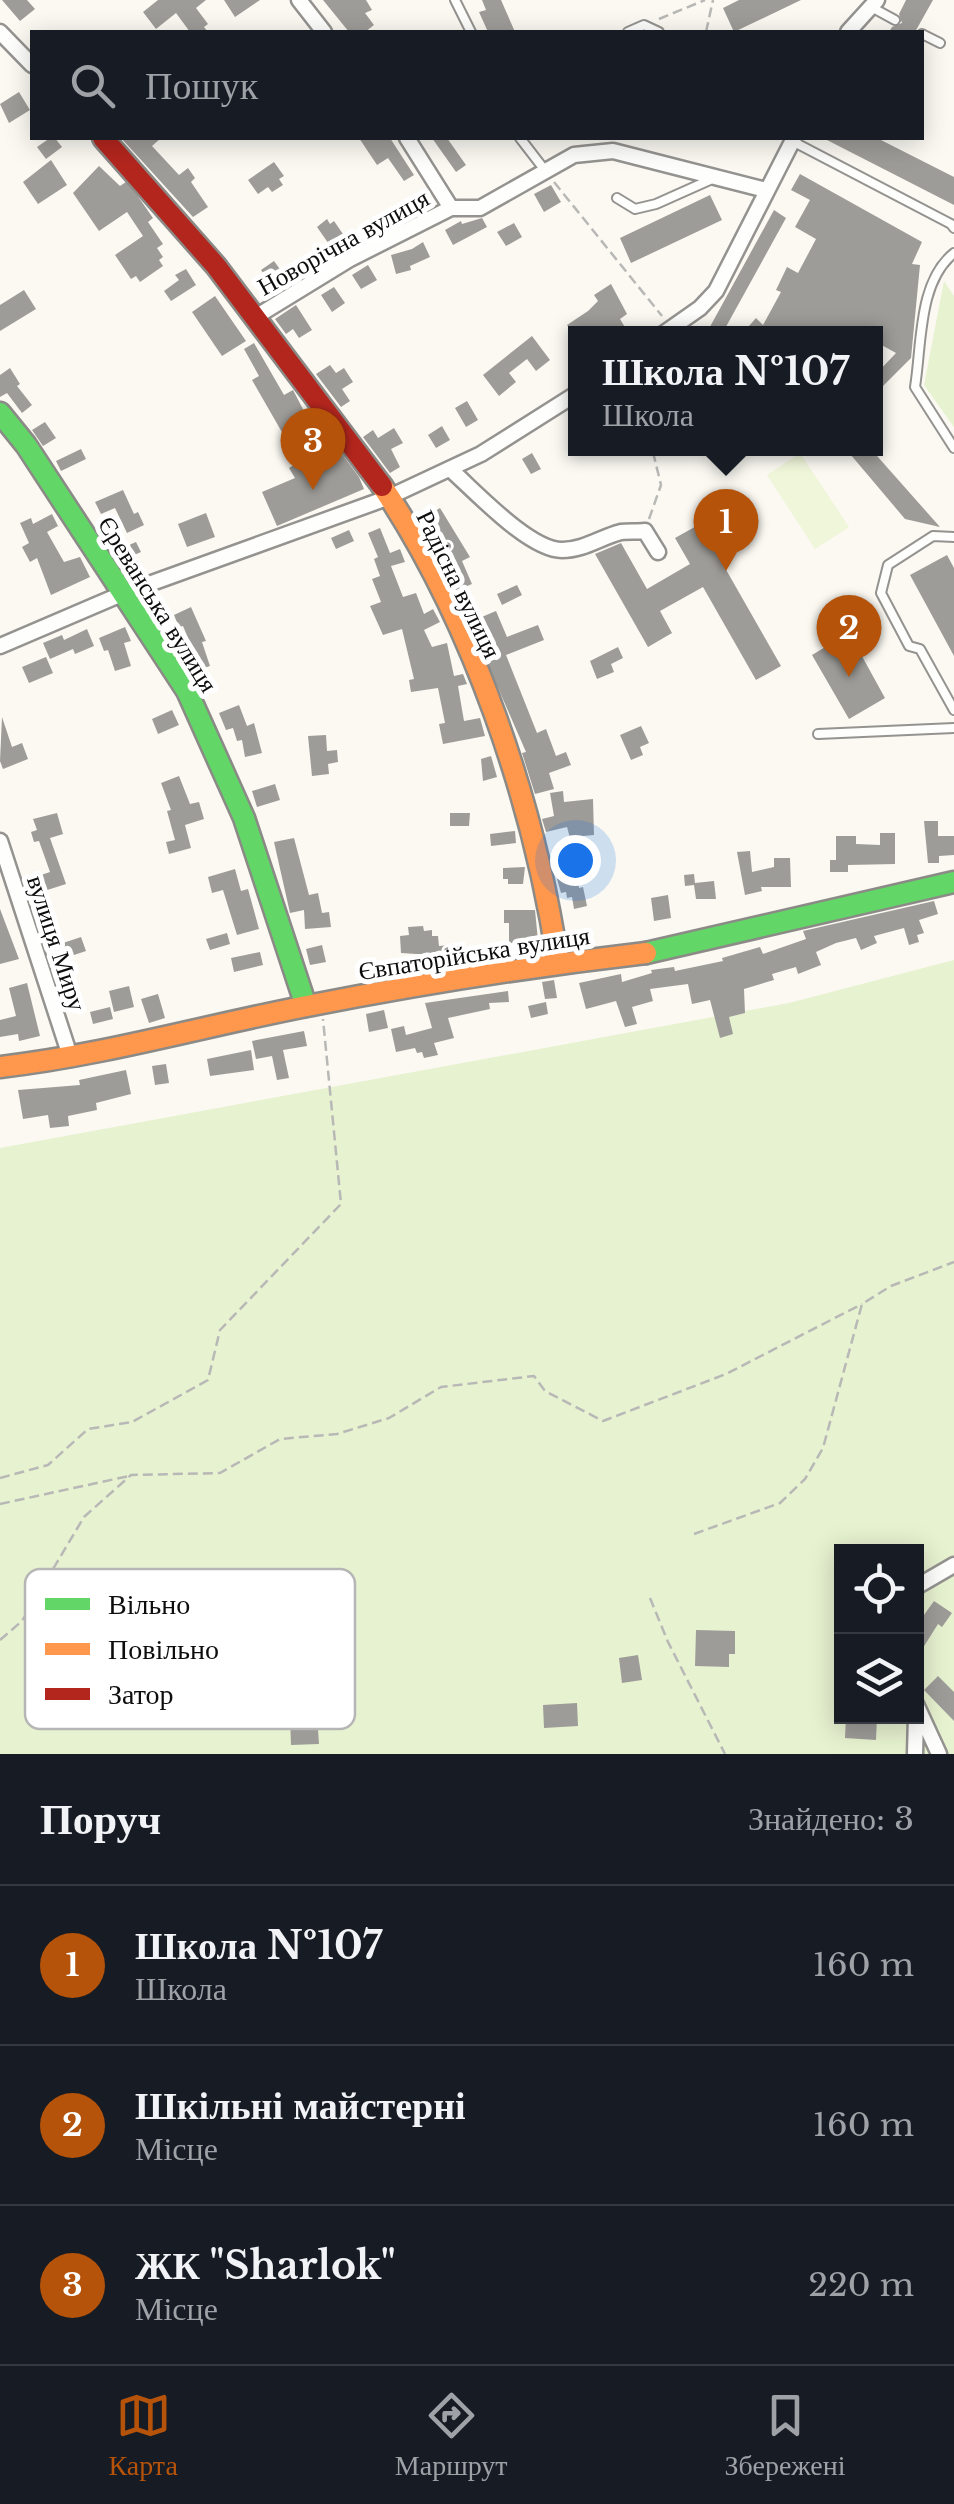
<!DOCTYPE html>
<html lang="uk">
<head>
<meta charset="utf-8">
<style>
  :root { --surface:#171b24; --page:#20242c; --text:#f1f3f6; --muted:#9ea1a6; --line:#363941; --accent:#b45309 }
  body { margin:0; font-family:"Libre Baskerville",serif; background:var(--page); color:var(--text) }
  .controls { position:absolute; right:30px; bottom:30px; display:grid; overflow:hidden; border-radius:0px; box-shadow:0 5px 25px #0003 }
  .controls button { width:90px; height:90px; display:grid; place-items:center; padding:0; border:0; border-bottom:2px solid var(--line); background:var(--surface); color:var(--text); font:50px sans-serif }
  .you { position:absolute; left:575px; top:860px; width:35px; height:35px; margin:-25px; border:8px solid #fff; border-radius:50%; background:#1a73e8; box-shadow:0 0 0 15px #1a73e833 }
  .badge { display:grid; place-items:center; width:65px; height:65px; border-radius:50%; background:var(--accent); color:#fff; font-size:32px; font-weight:700 }
  .pin { position:absolute; translate:-50% -82px; filter:drop-shadow(0 2px 5px #0008) }
  .pin::after { content:''; position:absolute; top:52px; width:35px; height:30px; background:inherit; clip-path:polygon(0 0,100% 0,50% 100%) }
  .popup { position:absolute; left:568px; top:326px; width:315px; height:130px; box-sizing:border-box; display:grid; place-content:center; border-radius:0px; background:var(--surface); filter:drop-shadow(0 2px 8px #0005); font-size:32px; white-space:nowrap; color:var(--muted) }
  .popup b { font-size:38px; color:var(--text) }
  .popup::after { content:''; position:absolute; left:50%; top:100%; margin-left:-20px; border:20px solid transparent; border-top-color:var(--surface) }
  .list { margin:0; padding:0; list-style:none }
  h2 { display:flex; justify-content:space-between; align-items:center; height:130px; margin:0; padding:0 40px; font-size:42px }
  h2 small { font-size:32px; font-weight:400; color:var(--muted) }
  .list li { display:grid; grid-template-columns:65px 1fr auto; gap:30px; align-items:center; box-sizing:border-box; height:160px; padding:0 40px; border-top:2px solid var(--line) }
  .list b { display:block; font-size:38px; white-space:nowrap }
  .list p { margin:0; font-size:32px; white-space:nowrap; color:var(--muted) }
  .list em { font-size:32px; font-style:normal; color:var(--muted) }
  .icon { flex:none; width:55px; height:55px; fill:none; stroke:currentColor; stroke-width:2; stroke-linecap:round; stroke-linejoin:round }
  .map { position:relative; flex:none; width:954px; height:1754px; overflow:hidden }
  .search { position:absolute; background:var(--surface); box-shadow:0 5px 25px #0003; left:30px; right:30px; top:30px; height:110px; display:flex; align-items:center; gap:25px; box-sizing:border-box; padding:0 35px; border-radius:0px; color:var(--muted); font-size:38px }
  .sheet { height:610px; background:var(--surface) }
  nav { display:flex; justify-content:space-around; align-items:center; box-sizing:border-box; height:140px; border-top:2px solid var(--line); background:var(--surface); font-size:28px; color:var(--muted) }
  nav a { display:grid; justify-items:center; gap:5px }
  nav .on { color:var(--accent) }
  .map>svg:first-child { display:block }
  .green { fill:#e7f2d0; fill-rule:evenodd }
  .pitch { fill:#f0f6da }
  .building { fill:#9e9c98 }
  .lines { fill:none; stroke-linecap:round; stroke-linejoin:round }
  .lane-casing { stroke:#949390; stroke-width:12 }
  .street-casing { stroke:#949390; stroke-width:19 }
  .fast-casing { stroke:#8b8a87; stroke-width:25 }
  .slow-casing { stroke:#8b8a87; stroke-width:25 }
  .jam-casing { stroke:#8b8a87; stroke-width:25 }
  .path { stroke:#b8b8b6; stroke-width:2.5; stroke-dasharray:10 5; stroke-linecap:butt }
  .lane { stroke:#fefefd; stroke-width:8 }
  .street { stroke:#fefefd; stroke-width:14 }
  .fast { stroke:#63d668; stroke-width:20 }
  .slow { stroke:#ff974d; stroke-width:20 }
  .jam { stroke:#b3261e; stroke-width:20 }
  .labels { text-anchor:middle; stroke-width:10; stroke-linejoin:round; paint-order:stroke }
  .street-label { font-size:25px; fill:#0d0d0d; stroke:#fff }
  .key { fill:#fff; stroke:#b6b6b6; stroke-width:2.5 }
  .key-label { font-size:28px; fill:#0d0d0d }
</style>
</head>
<body>
<div class="map">
<svg width="954" height="1754" viewBox="0 0 954 1754">
  <rect width="100%" height="100%" fill="#fbf9f2"/>
  <path class="green" d="M944,281L954,296V427L924,385Z
    M954,960V1754H0V1148L789,1003ZM842,1552H916V1716H842Z"/>
  <path class="pitch" d="M800,453L849,527L815,549L767,475Z"/>
  <path class="building" d="M2,0H27L35,9L20,21Z
    M158,0H206L196,8L208,24L204,27L208,32H190L176,13L156,29L143,12Z
    M224,0H260L235,17Z
    M323,0H366L372,10L365,13L374,25L365,32H349Z
    M482,0H501L515,32H488L479,12L486,10Z
    M739,0H801L734,32L723,8Z
    M906,0H933L915,32H889L892,27L902,23L899,14Z
    M19,92L30,110L9,123L0,104Z
    M50,138H55L62,147L46,159L37,147Z
    M121,138H161L152,146L179,175L188,168L195,178L191,182L208,207L193,217Z
    M359,138H390L414,175L404,181L388,158L377,165Z
    M432,138H447L466,165L456,172Z
    M823,138H877L954,177V205Z
    M51,160L67,185L38,204L23,182Z
    M274,162L284,176L279,179L283,185L272,192L268,187L258,194L248,180Z
    M99,166L120,186L126,182L137,195L153,218L148,222L163,244L157,248L163,257L159,260L163,266L140,282L136,276L131,279L115,255L143,236L127,212L99,231L73,193Z
    M800,174L922,242L912,264L920,265L911,358L876,393V374L896,353L876,342V334H742L756,318L763,325L781,292L776,290L787,267L798,273L816,239L795,227L810,200L791,190Z
    M551,185L561,202L544,212L534,194Z
    M710,195L722,220L631,263L620,238Z
    M774,210L786,218L722,334H706Z
    M482,218L487,227L453,245L445,230L461,221L462,224Z
    M327,219L330,224L334,221L345,237L331,247L317,227Z
    M514,223L522,237L506,246L497,232Z
    M423,242L430,257L410,266L411,270L396,274L391,255L412,249Z
    M274,261L284,275L271,284L261,270Z
    M368,265L377,280L361,289L352,275Z
    M186,269L196,285L171,301L164,291L179,280L175,275Z
    M611,284L627,314L620,319L626,329L619,334H573L567,325L588,311L598,301L594,295Z
    M334,287L345,303L332,312L321,295Z
    M24,290L36,309L0,331V305Z
    M215,296L246,341L222,356L192,312Z
    M296,305L312,330L299,338L293,329L286,334L275,319Z
    M532,336L550,360L536,371L527,359L509,373L516,382L499,396L483,375Z
    M254,343L284,395L293,390L305,413L309,411L316,425L287,441L252,380L259,376L244,349Z
    M330,365L336,373L344,368L353,382L342,389L350,401L341,407L316,374Z
    M10,368L20,384L17,386L32,405L22,413L7,393L0,397V375Z
    M467,401L478,420L466,427L455,408Z
    M45,422L56,438L43,446L32,430Z
    M442,426L450,440L436,448L428,435Z
    M394,428L403,443L391,449L400,467L390,473L363,437L373,430L378,438Z
    M325,431L359,477L364,489L277,526L262,492L295,478L289,468L300,461L307,473L334,462L318,435Z
    M845,448H870L940,527L905,519Z
    M81,449L86,459L61,471L56,461Z
    M532,453L541,469L531,474L522,459Z
    M123,490L134,514L138,512L144,525L127,533L115,508L101,514L95,502Z
    M440,508L470,557L462,561L472,584L455,591L420,520Z
    M206,513L215,537L187,547L178,524Z
    M52,514L58,526L47,532L64,562L80,557L90,577L51,595L37,558L30,562L22,547L29,543L20,523L31,518L33,524Z
    M700,524L781,666L756,680L703,587L660,611L672,633L648,647L595,554L621,543L647,589L690,564L675,538Z
    M380,528L390,553L400,549L405,562L391,566L403,597L416,593L424,614L433,609L440,622L424,630L432,647L447,643L454,676L463,674L467,684L458,686L464,721L480,718L485,736L443,744L439,724L445,723L438,688L411,692L409,680L414,679L402,629L383,635L370,606L381,602L372,579L380,576L374,559L378,557L368,533Z
    M349,530L354,541L336,549L331,538Z
    M136,542L141,552L125,559L120,549Z
    M947,555L954,568V656L910,575Z
    M517,585L522,595L502,605L497,594Z
    M191,607L206,641L202,642L210,666L201,669L183,626L179,627L174,615Z
    M471,607L477,619L496,611L507,637L538,625L544,640L506,655L537,733L546,729L556,756L566,752L571,765L549,773L554,789L535,794L522,753L526,752L464,610Z
    M125,627L131,641L124,643L131,666L115,671L108,650L104,651L99,638Z
    M87,629L94,646L75,654L73,649L50,659L43,643L62,635L64,640Z
    M837,640L846,656L858,649L885,698L849,719L812,655Z
    M618,647L623,658L611,664L614,672L597,679L590,661Z
    M46,657L53,673L29,683L22,667Z
    M239,705L247,726L254,723L262,753L245,757L242,740L237,741L233,728L226,730L219,713Z
    M172,710L179,725L158,734L152,719Z
    M2,717L12,747L22,743L28,759L3,769L0,761Z
    M641,726L649,743L640,747L643,755L631,760L620,735Z
    M326,735L327,751L337,750L338,762L328,764L329,774L312,776L308,736Z
    M491,756L497,777L483,781L481,759Z
    M179,776L190,804L199,802L204,819L185,825L191,848L169,854L166,842L175,840L167,811L171,810L161,783Z
    M275,784L280,800L257,807L252,791Z
    M563,791L564,802L593,799L594,835L583,836L586,851L574,853L567,827L546,832L542,819L554,816L550,793Z
    M57,813L63,834L50,838L66,884L41,892L35,877L50,872L39,841L34,842L31,832L37,830L33,819Z
    M450,813H470L469,826H450Z
    M924,821H938V836H954V855L939,856V863H928Z
    M515,831L516,843L491,846L490,834Z
    M880,833H895V864L848,865V872H830V860H836V836H856V844L880,845Z
    M294,838L309,895L318,893L322,913L329,912L331,927L305,929L304,910L290,913L274,842Z
    M750,851L752,872L774,867V858H790L791,887H761L762,891L745,895L737,852Z
    M525,867L523,884H508V879H503V868Z
    M235,869L241,891L248,889L259,929L237,935L223,890L212,893L208,877Z
    M694,874L695,883L714,881L716,899H696L694,885L685,886L684,875Z
    M577,875L579,888L583,887L587,906L574,909L572,897L567,898L566,892L561,893L557,879Z
    M668,895L671,918L654,921L651,898Z
    M934,901L938,914L919,920L924,933L917,935L919,942L909,945L904,928L874,936L877,943L861,950L856,938L836,943L816,952L821,965L798,974L796,967L772,974L774,980L744,989L745,1013L729,1017L733,1034L720,1038L710,1000L692,1004L688,984L650,989L653,1001L632,1007L637,1024L625,1027L616,1001L586,1009L579,983L621,974L622,982L652,973L651,970L674,967L675,971L723,961L722,958L760,947L763,954L806,939L803,931Z
    M0,909L19,959L0,964Z
    M504,910H535L539,951H516L515,943H509V923H504Z
    M423,926L424,931L432,930V936H438L439,946L463,944L464,959L433,962L432,955L401,953L400,936L409,935L408,927Z
    M227,933L230,944L210,950L206,939Z
    M81,937L86,951L68,957L63,943Z
    M322,945L326,962L310,965L306,949Z
    M260,952L263,965L234,972L231,958Z
    M554,980L557,998L545,999L542,982Z
    M27,983L40,1036L19,1041L18,1034L0,1037V1020L16,1016L9,988Z
    M129,986L134,1007L114,1012L109,991Z
    M508,991L509,1002L489,1003L490,1009L448,1018L454,1038L434,1043L438,1055L424,1058L422,1052L417,1053L415,1048L396,1052L391,1029L404,1026L406,1035L432,1028L425,1003Z
    M158,994L165,1018L149,1023L141,999Z
    M546,1002L548,1014L531,1018L528,1006Z
    M110,1007L113,1019L93,1024L90,1012Z
    M384,1010L388,1028L369,1032L366,1014Z
    M304,1031L307,1046L283,1050L289,1078L277,1080L272,1056L256,1059L252,1041Z
    M251,1050L254,1070L210,1076L207,1059Z
    M166,1064L169,1083L155,1085L152,1066Z
    M126,1070L131,1094L96,1103L97,1110L68,1116L69,1126L50,1128L48,1115L23,1119L18,1090L80,1085L79,1080Z
    M934,1601L952,1613L942,1627L938,1624L916,1659V1626Z
    M696,1630L735,1631V1654H729V1667L695,1666Z
    M638,1655L642,1680L622,1683L619,1658Z
    M938,1676L954,1692V1721L924,1690Z
    M577,1703L578,1726L544,1728L543,1705Z
    M317,1714L319,1744L291,1745L290,1716Z
    M846,1716H877L876,1740L845,1738Z"/>
  <g class="lines">
    <g class="lane-casing">
      <path id="lane" d="M455,0L471,32
        M873,8L895,20
        M628,32L644,25L659,32
        M922,34L940,43
        M520,138L547,173
        M792,141L951,224L954,228
        M617,198L635,209L656,204L712,179
        M954,253C918,282 922,343 915,387L954,448
        M954,537L933,536L888,565L881,593L909,646L920,649L954,710
        M818,734L954,728"/>
    </g>
    <g class="street-casing">
      <path id="street" d="M299,0L324,32
        M0,32L32,65
        M848,32L877,0
        M407,138L451,208
        M257,316L350,259L451,208H480L574,155L613,151L766,190
        M663,334L700,308L716,291L794,138
        M450,469C475,491 529,550 562,550C584,550 601,537 621,532C628,531 637,532 645,531L658,552
        M0,646L124,593L387,498L481,454L576,394
        M0,841L71,1059
        M916,1587L954,1565
        M916,1704L939,1754
        M915,1754L916,1716"/>
    </g>
    <g class="fast-casing">
      <path id="fast" d="M0,413L26,445L187,691L244,818L306,1006
        M646,953L954,882"/>
    </g>
    <g class="slow-casing">
      <path id="slow" d="M382,486C473,622 534,802 558,963
        M0,1067C104,1055 204,1026 307,1006C419,984 533,966 646,953"/>
    </g>
    <g class="jam-casing">
      <path id="jam" d="M103,138L216,266L382,486"/>
    </g>
    <path class="path" d="M659,19L705,0
      M706,32L713,0
      M554,182L662,316
      M649,519L661,485L652,448
      M0,1478L48,1465L88,1429L132,1422L208,1380L220,1330L341,1204L323,1019
      M0,1504L129,1476
      M694,1534L780,1503L805,1479L823,1448L862,1304L891,1286L954,1262
      M650,1598L668,1642L725,1754
      M0,1640L22,1621L84,1517L131,1475L220,1473L280,1439L337,1434L389,1418L441,1387L534,1376L545,1391L603,1421L726,1374L862,1304"/>
    <use href="#lane" class="lane"/>
    <use href="#street" class="street"/>
    <use href="#fast" class="fast"/>
    <use href="#slow" class="slow"/>
    <use href="#jam" class="jam"/>
  </g>
  <g class="labels">
    <g class="street-label">
      <text transform="translate(343 242) rotate(-29)" y="9">Новорічна вулиця</text>
      <text transform="translate(459 584) rotate(64)" y="9">Радісна вулиця</text>
      <text transform="translate(158 604) rotate(58)" y="9">Єреванська вулиця</text>
      <text transform="translate(57 943) rotate(72)" y="9">вулиця Миру</text>
      <text transform="translate(474 953) rotate(-9)" y="9">Євпаторійська вулиця</text>
    </g>
  </g>
  <rect x="25" y="1569" width="330" height="160" rx="15" class="key"/>
  <rect x="45" y="1598" width="45" height="12" fill="#63d668"/>
  <rect x="45" y="1643" width="45" height="12" fill="#ff974d"/>
  <rect x="45" y="1688" width="45" height="12" fill="#b3261e"/>
  <g class="key-label">
    <text x="108" y="1614">Вільно</text>
    <text x="108" y="1659">Повільно</text>
    <text x="108" y="1704">Затор</text>
  </g>
</svg>
<div class="controls">
<button><svg class="icon" aria-label="locate" viewBox="0 0 24 24"><circle cx="12" cy="12" r="6"/><path d="M12 2v4M12 18v4M2 12h4M18 12h4"/></svg></button>
<button><svg class="icon" aria-label="layers" viewBox="0 0 24 24"><path d="M12 4l9 5-9 5-9-5zM3 14l9 5 9-5"/></svg></button>
</div>
<div class="you"></div>
<div class="pin badge" style="left:726px;top:571px">1</div>
<div class="popup"><b>Школа №107</b>Школа</div>
<div class="pin badge" style="left:849px;top:677px">2</div>
<div class="pin badge" style="left:313px;top:490px">3</div>
<div class="search"><svg class="icon" aria-label="search" viewBox="0 0 24 24"><circle cx="10" cy="10" r="6"/><path d="M15 15l6 6"/></svg>Пошук</div>
</div>
<section class="sheet">
<h2>Поруч<small>Знайдено: 3</small></h2>
<ul class="list">
<li><span class="badge">1</span><div><b>Школа №107</b><p>Школа</p></div><em>160 m</em></li>
<li><span class="badge">2</span><div><b>Шкільні майстерні</b><p>Місце</p></div><em>160 m</em></li>
<li><span class="badge">3</span><div><b>ЖК &quot;Sharlok&quot;</b><p>Місце</p></div><em>220 m</em></li>
</ul>
</section>
<nav>
<a class="on"><svg class="icon" aria-label="map" viewBox="0 0 24 24"><path d="M3 6l6-2 6 2 6-2v14l-6 2-6-2-6 2zM9 4v14M15 6v14"/></svg>Карта</a>
<a><svg class="icon" aria-label="directions" viewBox="0 0 24 24"><path d="M12 3l9 9-9 9-9-9zM9 14v-3h6M13 9l2 2-2 2"/></svg>Маршрут</a>
<a><svg class="icon" aria-label="saved" viewBox="0 0 24 24"><path d="M7 4h10v16l-5-4-5 4z"/></svg>Збережені</a>
</nav>
</body>
</html>
